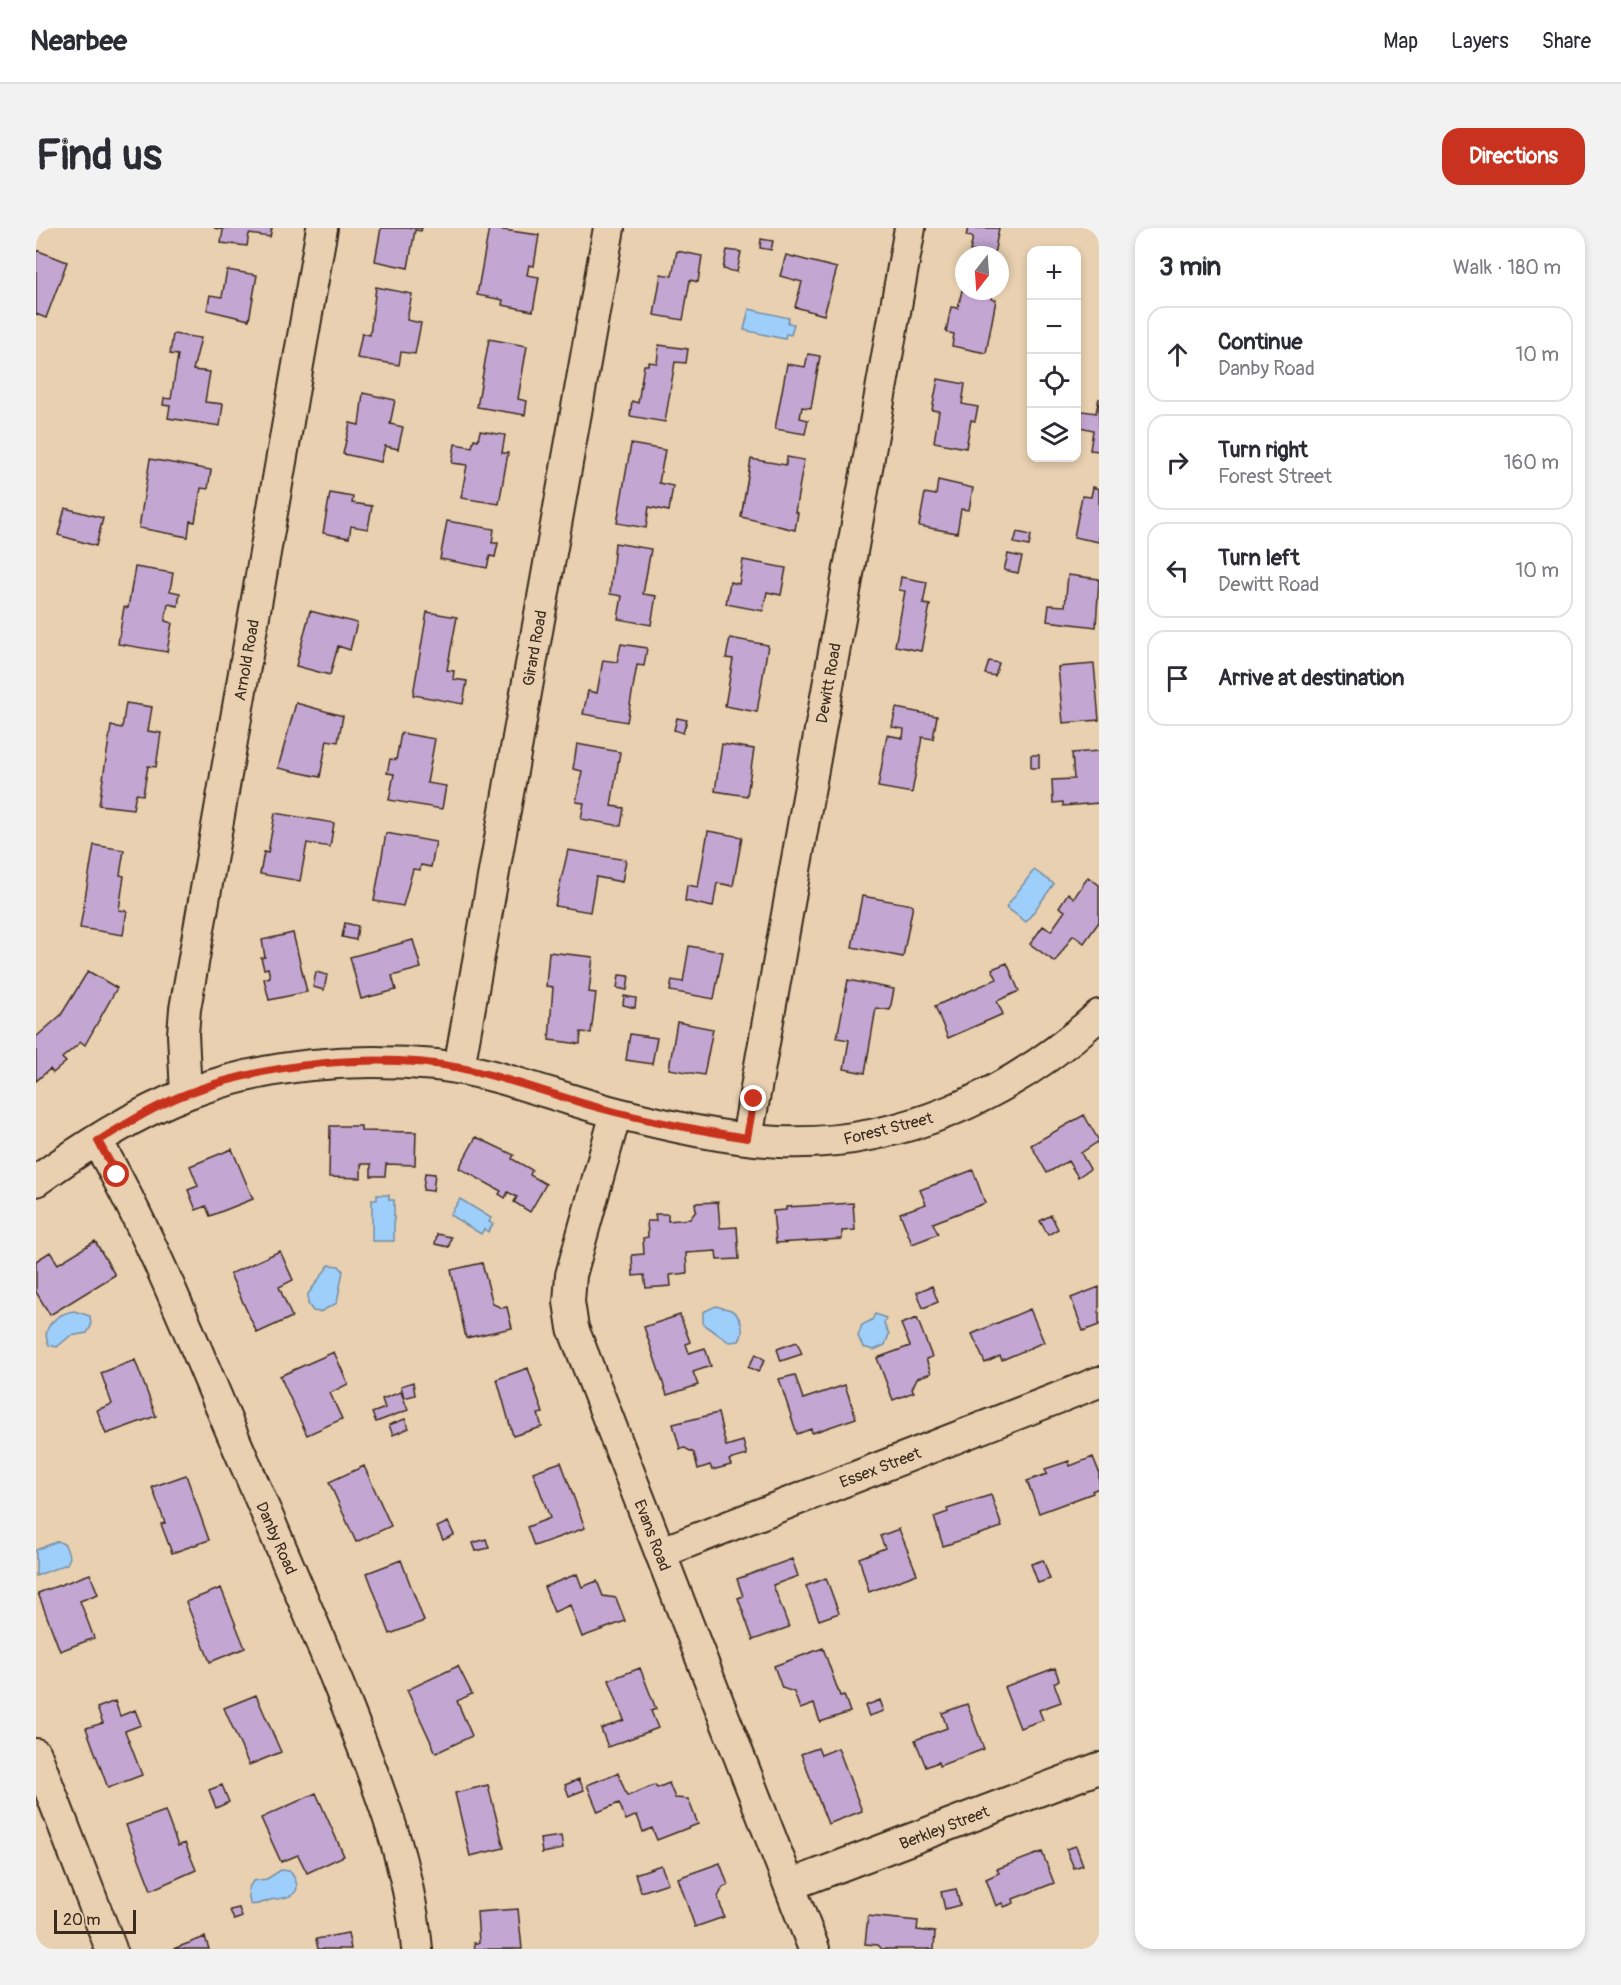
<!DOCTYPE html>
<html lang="en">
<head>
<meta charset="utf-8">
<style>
  :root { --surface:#fff; --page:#f2f2f3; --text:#2b2b33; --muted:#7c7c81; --line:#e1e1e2; --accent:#c8321e }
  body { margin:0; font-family:Pangolin,sans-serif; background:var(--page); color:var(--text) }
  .controls { position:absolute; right:18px; top:18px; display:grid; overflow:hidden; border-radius:12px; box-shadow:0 3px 9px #0003 }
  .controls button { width:54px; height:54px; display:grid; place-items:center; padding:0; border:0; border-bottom:2px solid var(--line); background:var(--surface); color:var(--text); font:30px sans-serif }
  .compass { position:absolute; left:919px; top:18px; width:54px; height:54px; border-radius:50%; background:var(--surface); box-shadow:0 3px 9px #0003; rotate:197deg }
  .scale { position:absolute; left:18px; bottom:15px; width:82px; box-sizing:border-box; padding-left:6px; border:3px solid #3b2a1e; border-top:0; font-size:16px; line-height:21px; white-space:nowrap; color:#3b2a1e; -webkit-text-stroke:4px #e8d0b0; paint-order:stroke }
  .stop { position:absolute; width:18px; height:18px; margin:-14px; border:4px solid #c8321e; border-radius:50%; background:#fff }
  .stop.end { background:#c8321e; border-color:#fff; box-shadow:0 2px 6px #0008 }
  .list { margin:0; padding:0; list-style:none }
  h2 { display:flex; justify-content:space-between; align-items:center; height:78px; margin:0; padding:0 24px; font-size:26px }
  h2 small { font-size:20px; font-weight:400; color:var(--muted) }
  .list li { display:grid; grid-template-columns:39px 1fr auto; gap:18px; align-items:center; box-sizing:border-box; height:96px; margin:0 12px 12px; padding:0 12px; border:2px solid var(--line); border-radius:18px }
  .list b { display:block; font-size:22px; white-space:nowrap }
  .list p { margin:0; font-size:20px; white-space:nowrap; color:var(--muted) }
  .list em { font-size:20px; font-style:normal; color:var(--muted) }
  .icon { flex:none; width:33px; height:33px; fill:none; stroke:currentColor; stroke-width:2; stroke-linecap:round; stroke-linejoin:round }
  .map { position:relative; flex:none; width:1063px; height:1721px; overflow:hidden; border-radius:18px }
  header { display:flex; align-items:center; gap:36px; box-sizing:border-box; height:84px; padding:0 30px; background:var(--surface); border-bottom:2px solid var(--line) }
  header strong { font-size:28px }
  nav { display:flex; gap:33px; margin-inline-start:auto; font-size:21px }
  .intro { display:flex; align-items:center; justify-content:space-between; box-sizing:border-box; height:144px; padding:0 36px }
  h1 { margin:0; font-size:42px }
  .button { padding:15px 27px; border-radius:18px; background:var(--accent); color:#fff; font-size:21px; font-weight:700 }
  main { display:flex; gap:36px; padding:0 36px }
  aside { flex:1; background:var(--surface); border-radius:18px; box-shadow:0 3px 9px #0003 }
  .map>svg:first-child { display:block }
  .water { fill:#9ecffb; stroke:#768da3; stroke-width:1.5 }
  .building { fill:#c3a6d2; stroke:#3b2a1e; stroke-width:1.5 }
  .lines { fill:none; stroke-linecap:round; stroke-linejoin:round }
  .street-casing { stroke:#3b2a1e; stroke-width:34 }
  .street { stroke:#e8d0b0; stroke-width:30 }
  .route { stroke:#c8321e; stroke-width:8 }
  .labels { text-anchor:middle; stroke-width:4.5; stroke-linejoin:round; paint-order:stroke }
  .street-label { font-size:16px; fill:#3b2a1e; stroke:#e8d0b0 }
</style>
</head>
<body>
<header>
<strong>Nearbee</strong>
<nav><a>Map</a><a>Layers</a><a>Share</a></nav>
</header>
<div class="intro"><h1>Find us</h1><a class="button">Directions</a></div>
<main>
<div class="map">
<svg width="1063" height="1721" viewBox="0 0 1063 1721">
  <rect width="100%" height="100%" fill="#e8d0b0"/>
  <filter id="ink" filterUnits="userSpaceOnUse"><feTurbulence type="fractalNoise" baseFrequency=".0167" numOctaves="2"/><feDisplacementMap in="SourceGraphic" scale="12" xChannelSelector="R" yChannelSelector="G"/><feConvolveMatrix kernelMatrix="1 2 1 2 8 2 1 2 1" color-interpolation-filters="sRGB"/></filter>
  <g filter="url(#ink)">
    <path class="water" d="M713,81L753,90L752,95L758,96L755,107L750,106L749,111L708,102Z
      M998,642L1018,656L990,694L970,679Z
      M341,967H353V972H358V1013H336V972H341Z
      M424,971L455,990L453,994L457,996L452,1004L448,1001L445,1006L414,987Z
      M293,1037L303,1038L307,1043L301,1075L284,1084L277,1083L272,1076V1066Z
      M680,1078C684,1080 690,1080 695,1082C706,1088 709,1104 703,1113L693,1114L667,1096V1084Z
      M38,1083L54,1088L55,1098L51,1105L34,1108L21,1119L13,1117C3,1099 23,1085 38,1083Z
      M839,1086L850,1090L848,1096L853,1106L849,1117L838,1122L827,1119L822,1108L826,1097L836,1092Z
      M22,1313L29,1317L34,1329L31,1336L0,1348V1322Z
      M245,1642L254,1643C267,1661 261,1669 241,1671C230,1671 224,1679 214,1676L212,1661L217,1653L231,1651Z"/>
    <path class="building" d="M178,0H236L234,9L213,6L211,18L185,15L187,2Z
      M345,0H386L385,3L379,2L372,40L339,33Z
      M453,0L503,7L498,38L493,37L491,47L503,49L497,83L466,77L467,72L441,67Z
      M932,0H963L958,27L934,23L937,9L930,8Z
      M725,11L737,13L735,22L724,20Z
      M0,22L31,34L10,90L0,86Z
      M691,22L705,24L701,44L687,41Z
      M641,23L666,28L662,54L654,52L647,92L618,87L625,46L636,48Z
      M750,27L801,40L788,87L759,79L766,54L744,48Z
      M191,42L221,47L213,92L171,82L174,67L186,69Z
      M340,59L376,66L371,92L385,95L379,126L365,124L363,137L321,130L326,105L334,107Z
      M926,62L955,68V71L960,72L950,125L916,118L918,106L910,104L915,79L922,80Z
      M137,106L165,110L157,142L174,144L169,174L187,176L184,198L132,190L134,178L127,177L128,170L135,171L142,127L134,126Z
      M453,111L491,118L482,171L491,173L489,187L441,179Z
      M623,117L652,121L650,135L639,134L629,194L594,188L596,173L602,175L608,137H612V134L621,135Z
      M772,126L784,128L775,180L766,179L764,190L772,192L769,206L739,201L751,136L769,139Z
      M902,151L929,156L926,176L942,179L939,193L935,192L930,220L898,214L903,183L896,182Z
      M327,165L359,172L354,196L367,199L362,221L349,218L345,234L307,226L314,195L323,197Z
      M1063,170V223L1054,222L1057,202L1040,198V182L1060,185Z
      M444,203L469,207L466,225H472L463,276L425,270L431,237L416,235L419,216L436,219L438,211L442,212Z
      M595,216L629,222L623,255L637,258L633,283L613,279L610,300L581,295Z
      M751,229L768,232L759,284L762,285L759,302L705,289L715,231L750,237Z
      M114,231L175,242L172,261L165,260L159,294L154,293L152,309L103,300Z
      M902,252L937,260L933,282L925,281L921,305L883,298L889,265L900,267Z
      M1057,259L1063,261V314L1038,309L1046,268L1055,269Z
      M294,265L317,269L316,275L336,278L332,301L315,298L313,310L287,305Z
      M29,280L67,290L60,318L22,307Z
      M411,293L458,301L456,315H462L459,329L454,328L451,340L404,331Z
      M981,304L995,307L993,318L978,315Z
      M579,315L615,321L607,366L620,368L615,397L582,391L586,368L574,366Z
      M972,326L986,329L982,345L968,342Z
      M707,332L750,340L745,367L731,364L727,383L690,376L694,354L703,356Z
      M99,339L137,345L134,363L144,365L142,378L132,376L129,393L136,395L131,424L82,416L88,379L92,380Z
      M1032,347L1063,351L1060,399L1011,393L1013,377L1029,378Z
      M865,349L891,354L887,376L894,377L885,423L859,418L869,363L863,362Z
      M274,383L321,395L314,422L302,418L294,447L260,438Z
      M391,384L421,389L411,442L418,443L417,451L431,453L427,476L377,467Z
      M694,410L732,417L721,484L689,478L697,431L690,430Z
      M585,416L611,420L608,438L601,437L591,494L547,486L552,463L561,465L567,432L581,434Z
      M953,433L963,435L959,448L949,446Z
      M1058,436L1063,492L1027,495L1022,439Z
      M90,475L116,479L112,503L125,505L120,539L112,538L107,567L100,566L97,581L63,577L75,498L86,500Z
      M260,475L307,488L302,514L291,512L284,549L242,540Z
      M860,480L901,488L897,511L886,509L876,565L842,559L851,507L867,510L868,501L856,499Z
      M641,490L651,492L647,505L638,502Z
      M365,505L399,511L391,555L410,558L406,581L353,572L358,546L351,545L354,531L360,532Z
      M541,516L584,524L575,578L588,580L585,598L545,591L548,575L540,574L546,543L537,541Z
      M686,516L718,521L711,568L679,563Z
      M1063,523V575L1027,578V574L1017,575L1016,552L1038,551L1036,525Z
      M995,527H1003V540H995Z
      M239,585L298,595L294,619L271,615L264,653L224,646L228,624L232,625Z
      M672,603L706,609L697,658L681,655L677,679L649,673L651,657L662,659Z
      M350,605L400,614L395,639L385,637L384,642L377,641L367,678L338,673Z
      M58,617L88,622L84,647L88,648L83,682L91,683L87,707L44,700Z
      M532,622L590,632L586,654L560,649L554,684L519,678Z
      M1052,649L1063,657V694L1048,715L1037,707L1019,734L994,716L1007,698L1015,703L1029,683L1023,679L1032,665L1038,670Z
      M826,668L877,677L867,729L816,719Z
      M309,695L322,698L320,712L306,709Z
      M257,705L271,764L233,772L228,751L234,749L232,740L228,741L225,730L229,729L226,712Z
      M377,712L385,740L356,748L360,762L325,771L314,729Z
      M653,718L687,724L678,771L634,763L636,752L647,754Z
      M513,724L557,729L553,764L560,765L555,805L545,804L544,816L513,812L517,759L510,758Z
      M971,735L983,763L961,773L967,786L912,810L899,778L961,751L956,741Z
      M52,743L81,760L49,817L45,814L26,830L30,834L17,845L14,841L0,853V809L25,787Z
      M280,744L291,747L288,762L277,759Z
      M583,747L593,748L591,762L581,760Z
      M812,752L858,761L854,782L840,780L829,845L808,841L813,812L801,810Z
      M588,768L600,770L599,780L587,777Z
      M641,794L677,801L668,847L633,841Z
      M594,806L621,810L616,836L590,832Z
      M1048,887L1063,913L1045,925L1054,941L1042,949L1032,933L1011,945L995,917Z
      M294,898H325V903L380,904L379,937L350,936L349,948H335V936H325V950L293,949Z
      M440,909L478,927L476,931L496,942L494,947L510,956L494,984L478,974L481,969L472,964L469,970L463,966L465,963L423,940Z
      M196,921L217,971L174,988L170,978L160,982L152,962L162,958L154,938Z
      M937,942L949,975L897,995L902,1006L876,1016L864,985L890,976L884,962Z
      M389,945L399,946L397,963L387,962Z
      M682,974L684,1000L701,999L703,1031L681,1032L680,1023L650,1025L651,1045L634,1047L635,1058L610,1060L608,1047L597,1048L596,1027L608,1026L607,1010L612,1009L611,993H620L619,986H632V993L654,991L660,983L659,975Z
      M817,975L819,1002L806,1003V1011L740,1015L737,983L750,982V979Z
      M1015,987L1022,1001L1012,1007L1004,993Z
      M401,1006L415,1009L413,1019L399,1016Z
      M59,1013L79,1047L14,1087L0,1064V1033L14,1024L22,1036Z
      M244,1023L257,1052L243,1059L256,1089L221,1105L194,1046Z
      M446,1035L457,1076L466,1080L471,1079L476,1100L430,1110L415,1042Z
      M896,1058L902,1074L887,1080L881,1064Z
      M1063,1059V1097L1047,1103L1035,1070Z
      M994,1081L1008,1114L966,1132L964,1128L949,1135L936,1106Z
      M644,1087L654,1114L650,1116L653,1125L669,1120L675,1138L657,1144L662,1157L631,1167L608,1099Z
      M881,1090L896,1129L890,1131L895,1145L881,1150L876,1161L878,1164L857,1172L841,1130L874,1118L865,1096Z
      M761,1114L766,1126L745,1133L741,1121Z
      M298,1124L312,1156L294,1165L306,1191L271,1207L244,1148Z
      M720,1126L729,1132L722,1144L712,1139Z
      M99,1132L120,1188L70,1206L61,1182L76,1176L65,1145Z
      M492,1140L507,1185L502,1186L506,1199L477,1208L461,1151Z
      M759,1147L767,1171L809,1157L820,1190L776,1205L775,1201L761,1206L743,1151Z
      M377,1154L379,1167L368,1170L365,1158Z
      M365,1164L372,1182L340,1194L336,1185L349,1180L346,1171Z
      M682,1185L690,1218L707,1213L711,1227L693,1232L695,1237L676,1242L674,1237L662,1241L658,1225L649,1220L644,1221L637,1196Z
      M369,1191L373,1200L357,1207L353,1197Z
      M1057,1229L1063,1244V1260L1056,1263L1057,1265L1003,1285L991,1253L1011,1246L1009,1241L1033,1233L1034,1238Z
      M525,1234L549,1300L498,1318L491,1299L514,1290L497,1244Z
      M328,1238L355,1298L320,1314L293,1254Z
      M150,1247L173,1312L136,1325L125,1296L129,1295L116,1259Z
      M955,1267L966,1299L907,1318L898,1289L912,1284L911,1281Z
      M412,1294L418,1307L407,1312L401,1299Z
      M863,1301L881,1346L833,1364L823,1330L849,1320L844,1308Z
      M450,1311L453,1320L440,1323L437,1315Z
      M756,1331L762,1348L737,1357L753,1399L717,1412L702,1370L707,1368L701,1351Z
      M365,1332L388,1393L354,1406L331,1345Z
      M1007,1332L1014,1351L1002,1355L995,1336Z
      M54,1346L62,1366L44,1373L58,1410L24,1423L2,1365Z
      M541,1346L546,1359L561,1353L567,1368L580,1370L589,1393L546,1409L534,1377L518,1384L508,1359Z
      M790,1350L803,1385L783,1392L770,1358Z
      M185,1360L209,1420L174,1434L150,1374Z
      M787,1420L804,1468L808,1467L814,1484L784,1494L778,1476L764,1481L758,1464L746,1460L738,1438Z
      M422,1438L436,1466L421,1473L436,1508L400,1525L371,1462Z
      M604,1440L620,1481L615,1483L622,1500L572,1519L565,1501L588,1492L573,1452Z
      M1019,1440L1023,1452L1018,1455L1025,1474L1003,1482L1007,1492L984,1500L968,1459Z
      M220,1467L245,1524L213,1537L188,1480Z
      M844,1472L848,1483L833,1488L829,1478Z
      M79,1473L84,1488L99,1482L105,1497L89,1503L106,1547L72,1560L50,1500L67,1495L61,1480Z
      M931,1476L948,1521L903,1538L902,1534L890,1539L879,1512L911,1500L906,1485Z
      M782,1520L785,1527L802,1520L826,1583L792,1596L765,1526Z
      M582,1545L591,1568L619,1557L621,1560L633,1555L639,1570L652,1571L662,1596L621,1612L616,1600L607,1604L601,1587L590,1592L583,1575L562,1584L551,1557Z
      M543,1551L548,1562L533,1568L529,1557Z
      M186,1557L193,1574L180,1580L173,1562Z
      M452,1557L468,1620L434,1628L419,1565Z
      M280,1565L308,1628L271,1645L262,1627L245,1634L225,1590Z
      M129,1583L142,1618L149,1615L160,1642L115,1662L90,1597Z
      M525,1608L527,1621L506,1625L504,1611Z
      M1040,1618L1047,1637L1038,1640L1030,1621Z
      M1006,1624L1018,1655L977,1671L978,1675L968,1679L966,1675L960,1678L950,1651L963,1645L961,1641Z
      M684,1635L692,1657L687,1659L682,1669L688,1689L659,1699L642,1650Z
      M625,1637L632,1655L605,1664L599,1646Z
      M920,1661L924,1677L909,1681L905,1664Z
      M203,1680L206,1689L198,1692L194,1682Z
      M482,1681L486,1721H439L438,1715H443L441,1684Z
      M832,1688L882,1693L881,1702L899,1704L898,1721H846L842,1717L829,1716Z
      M312,1705L315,1721H282L280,1711Z
      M169,1709L173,1721H137Z"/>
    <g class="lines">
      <g class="street-casing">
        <path id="street" d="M423,840L573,0
          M150,866L147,806L149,781L286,0
          M580,885L535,1047L533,1074L537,1100L778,1721
          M711,910L874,0
          M61,913C122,1019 165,1136 214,1247C246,1322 279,1398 309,1473C341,1554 373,1634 381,1721
          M0,953C46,920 99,885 153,865C230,836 318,829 400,837C462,844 521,870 581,885C633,898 690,911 743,914C863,919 976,867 1063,787
          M624,1325L1063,1154
          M0,1526L75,1721
          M754,1657L1063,1540"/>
      </g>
      <use href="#street" class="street"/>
    </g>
  </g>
  <g class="lines" filter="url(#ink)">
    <path class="route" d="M81,947L62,913C90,896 119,878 150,866C229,835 340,824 424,840C465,848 506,863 546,875C600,891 655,901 711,910L718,871"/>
  </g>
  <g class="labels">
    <g class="street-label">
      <text transform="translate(498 420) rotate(-80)" y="6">Girard Road</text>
      <text transform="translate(210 432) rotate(-80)" y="6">Arnold Road</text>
      <text transform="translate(792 455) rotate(-80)" y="6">Dewitt Road</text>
      <text transform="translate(852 900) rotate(-14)" y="6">Forest Street</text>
      <text transform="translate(844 1239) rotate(-21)" y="6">Essex Street</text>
      <text transform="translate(617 1307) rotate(69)" y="6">Evans Road</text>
      <text transform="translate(241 1310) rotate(66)" y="6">Danby Road</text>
      <text transform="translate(908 1599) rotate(-21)" y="6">Berkley Street</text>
    </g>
  </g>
</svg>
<div class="controls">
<button>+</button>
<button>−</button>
<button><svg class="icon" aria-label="locate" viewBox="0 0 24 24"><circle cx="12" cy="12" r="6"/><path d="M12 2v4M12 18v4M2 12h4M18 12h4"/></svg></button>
<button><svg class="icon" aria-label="layers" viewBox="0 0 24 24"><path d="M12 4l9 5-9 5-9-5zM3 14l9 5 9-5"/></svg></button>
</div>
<svg class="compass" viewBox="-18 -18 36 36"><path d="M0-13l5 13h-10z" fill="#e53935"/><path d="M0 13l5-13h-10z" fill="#7c7c81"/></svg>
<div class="scale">20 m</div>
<div class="stop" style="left:81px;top:947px"></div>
<div class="stop end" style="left:718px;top:871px"></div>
</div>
<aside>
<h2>3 min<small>Walk · 180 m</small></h2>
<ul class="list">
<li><svg class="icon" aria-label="ahead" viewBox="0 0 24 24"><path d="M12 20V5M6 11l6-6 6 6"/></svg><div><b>Continue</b><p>Danby Road</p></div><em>10 m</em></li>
<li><svg class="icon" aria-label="right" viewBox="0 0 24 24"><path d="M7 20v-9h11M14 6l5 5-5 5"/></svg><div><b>Turn right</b><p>Forest Street</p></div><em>160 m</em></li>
<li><svg class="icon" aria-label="left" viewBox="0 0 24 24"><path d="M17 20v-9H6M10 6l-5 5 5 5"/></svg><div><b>Turn left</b><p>Dewitt Road</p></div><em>10 m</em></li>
<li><svg class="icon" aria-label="arrive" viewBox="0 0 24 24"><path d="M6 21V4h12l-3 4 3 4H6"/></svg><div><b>Arrive at destination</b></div></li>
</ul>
</aside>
</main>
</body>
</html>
